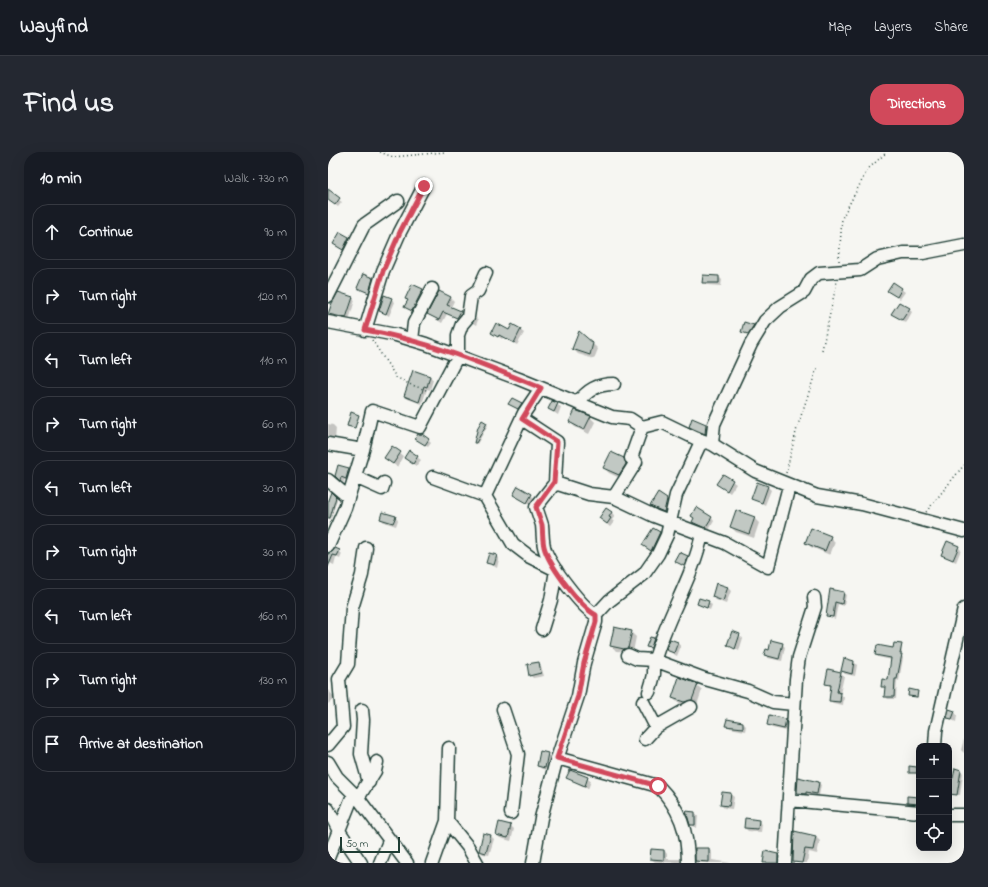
<!DOCTYPE html>
<html lang="en">
<head>
<meta charset="utf-8">
<style>
  :root { --surface:#171b24; --page:#242831; --text:#f1f3f6; --muted:#9ea1a6; --line:#363941; --accent:#d1495b }
  body { margin:0; font-family:"Indie Flower",sans-serif; background:var(--page); color:var(--text) }
  .controls { position:absolute; right:12px; bottom:12px; display:grid; overflow:hidden; border-radius:8px; box-shadow:0 4px 16px #0002 }
  .controls button { width:36px; height:36px; display:grid; place-items:center; padding:0; border:0; border-bottom:1px solid var(--line); background:var(--surface); color:var(--text); font:20px sans-serif }
  .scale { position:absolute; left:12px; bottom:10px; width:60px; box-sizing:border-box; padding-left:4px; border:2px solid #1f3d34; border-top:0; font-size:11px; line-height:14px; white-space:nowrap; color:#1f3d34; -webkit-text-stroke:3px #f6f6f2; paint-order:stroke }
  .stop { position:absolute; width:12px; height:12px; margin:-9px; border:3px solid #d1495b; border-radius:50%; background:#fff }
  .stop.end { background:#d1495b; border-color:#fff; box-shadow:0 1px 4px #0008 }
  .list { margin:0; padding:0; list-style:none }
  h2 { display:flex; justify-content:space-between; align-items:center; height:52px; margin:0; padding:0 16px; font-size:17px }
  h2 small { font-size:13px; font-weight:400; color:var(--muted) }
  .list li { display:grid; grid-template-columns:26px 1fr auto; gap:12px; align-items:center; box-sizing:border-box; height:56px; margin:0 8px 8px; padding:0 8px; border:1px solid var(--line); border-radius:16px }
  .list b { display:block; font-size:15px; white-space:nowrap }
  .list em { font-size:13px; font-style:normal; color:var(--muted) }
  .icon { flex:none; width:22px; height:22px; fill:none; stroke:currentColor; stroke-width:2; stroke-linecap:round; stroke-linejoin:round }
  .map { position:relative; flex:none; width:636px; height:711px; overflow:hidden; border-radius:16px }
  header { display:flex; align-items:center; gap:24px; box-sizing:border-box; height:56px; padding:0 20px; background:var(--surface); border-bottom:1px solid var(--line) }
  header strong { font-size:19px }
  nav { display:flex; gap:22px; margin-inline-start:auto; font-size:14px }
  .intro { display:flex; align-items:center; justify-content:space-between; box-sizing:border-box; height:96px; padding:0 24px }
  h1 { margin:0; font-size:28px }
  .button { padding:10px 18px; border-radius:16px; background:var(--accent); color:#fff; font-size:14px; font-weight:700 }
  main { display:flex; gap:24px; padding:0 24px }
  aside { flex:1; background:var(--surface); border-radius:16px; box-shadow:0 4px 16px #0002 }
  .map>svg:first-child { display:block }
  .shadow { fill:#0003 }
  .building { fill:#c1c8c3; stroke:#1f3d34 }
  .lines { fill:none; stroke-linecap:round; stroke-linejoin:round }
  .minor-casing { stroke:#1f3d34; stroke-width:15 }
  .path { stroke:#1f3d34; stroke-width:1.5; stroke-dasharray:1 3; stroke-linecap:butt }
  .minor { stroke:#f6f6f2; stroke-width:12 }
  .route { stroke:#d1495b; stroke-width:5 }
</style>
</head>
<body>
<header>
<strong>Wayfind</strong>
<nav><a>Map</a><a>Layers</a><a>Share</a></nav>
</header>
<div class="intro"><h1>Find us</h1><a class="button">Directions</a></div>
<main>
<aside>
<h2>10 min<small>Walk · 730 m</small></h2>
<ul class="list">
<li><svg class="icon" aria-label="ahead" viewBox="0 0 24 24"><path d="M12 20V5M6 11l6-6 6 6"/></svg><div><b>Continue</b></div><em>90 m</em></li>
<li><svg class="icon" aria-label="right" viewBox="0 0 24 24"><path d="M7 20v-9h11M14 6l5 5-5 5"/></svg><div><b>Turn right</b></div><em>120 m</em></li>
<li><svg class="icon" aria-label="left" viewBox="0 0 24 24"><path d="M17 20v-9H6M10 6l-5 5 5 5"/></svg><div><b>Turn left</b></div><em>110 m</em></li>
<li><svg class="icon" aria-label="right" viewBox="0 0 24 24"><path d="M7 20v-9h11M14 6l5 5-5 5"/></svg><div><b>Turn right</b></div><em>60 m</em></li>
<li><svg class="icon" aria-label="left" viewBox="0 0 24 24"><path d="M17 20v-9H6M10 6l-5 5 5 5"/></svg><div><b>Turn left</b></div><em>30 m</em></li>
<li><svg class="icon" aria-label="right" viewBox="0 0 24 24"><path d="M7 20v-9h11M14 6l5 5-5 5"/></svg><div><b>Turn right</b></div><em>30 m</em></li>
<li><svg class="icon" aria-label="left" viewBox="0 0 24 24"><path d="M17 20v-9H6M10 6l-5 5 5 5"/></svg><div><b>Turn left</b></div><em>160 m</em></li>
<li><svg class="icon" aria-label="right" viewBox="0 0 24 24"><path d="M7 20v-9h11M14 6l5 5-5 5"/></svg><div><b>Turn right</b></div><em>130 m</em></li>
<li><svg class="icon" aria-label="arrive" viewBox="0 0 24 24"><path d="M6 21V4h12l-3 4 3 4H6"/></svg><div><b>Arrive at destination</b></div></li>
</ul>
</aside>
<div class="map">
<svg width="636" height="711" viewBox="0 0 636 711">
  <rect width="100%" height="100%" fill="#f6f6f2"/>
  <filter id="ink" filterUnits="userSpaceOnUse"><feTurbulence type="fractalNoise" baseFrequency=".025" numOctaves="2"/><feDisplacementMap in="SourceGraphic" scale="8" xChannelSelector="R" yChannelSelector="G"/><feConvolveMatrix kernelMatrix="1 2 1 2 8 2 1 2 1" color-interpolation-filters="sRGB"/></filter>
  <g filter="url(#ink)">
    <path class="shadow" d="M0,42L14,50L10,55L0,47Z
      M12,81L24,89L18,100L6,92Z
      M391,125L394,128L393,134L379,133L375,130Z
      M44,127L48,130L44,143L30,135Z
      M565,131L577,140L572,147L560,139Z
      M85,133L98,141L87,161L77,155Z
      M11,141L27,148L21,168L2,164L0,162Z
      M123,146L126,149L123,155L136,163L133,168L119,162L114,171L100,162Z
      M63,147L67,150L61,164L52,158Z
      M581,157L584,160L578,171L565,162Z
      M148,166L150,168L148,173L145,171Z
      M425,174L428,177L425,183L416,180V182L414,179Z
      M192,178L196,181L189,193L175,185L174,187L164,180Z
      M264,191L270,197L266,207L250,202L245,197Z
      M102,224L105,228L102,238L99,237L94,252L80,247L77,244Z
      M224,250L233,255L230,263L221,257Z
      M182,252H193L196,255L193,259Z
      M262,265L267,270L261,282L247,275L242,270Z
      M0,272L5,273L8,276L7,288H0Z
      M158,272L160,273L149,292L147,290Z
      M378,273L381,276L380,284L362,274Z
      M100,288L103,291L100,295L92,290Z
      M64,296L75,304L69,315L58,306Z
      M82,300L93,308L88,314L77,306Z
      M295,307L301,312L296,328L281,321L276,316Z
      M11,315L21,317L24,320L21,329L16,328V331L8,324Z
      M396,323L408,332L402,341L390,332Z
      M440,335L443,338L437,353L424,346Z
      M3,342L9,347L3,367L0,366V355Z
      M186,343H203L206,346L202,353Z
      M339,348L344,353L341,364L328,358L323,354Z
      M284,361L287,364L284,368L286,370L282,375L272,366Z
      M67,365L70,368L68,374L56,370L53,367Z
      M383,365L386,369L381,378L366,370Z
      M426,366L431,371L426,386L408,380L403,375Z
      M331,381L335,384L326,401L315,393Z
      M502,385L507,390L502,403L483,395L478,390Z
      M630,395L633,398L628,410L614,403Z
      M11,399L14,402L12,407L8,405L6,413L0,410V402Z
      M168,404L171,407L169,416L159,410Z
      M359,405L363,408L360,417L348,409Z
      M400,436L403,439L398,452L388,448L385,445Z
      M503,438L515,441L518,443L516,454L510,452L507,467L499,463Z
      M380,450L384,453L382,458L370,452Z
      M303,480L308,485L305,500L288,499L283,493Z
      M404,481L415,486L411,499L400,493Z
      M325,487L329,490L326,499L320,495Z
      M349,491L353,494L349,504L339,498Z
      M454,492L457,495L454,509L440,506L437,503Z
      M572,494V507L574,494V504L575,506L571,529L569,528L568,547H560L557,544L558,537L554,534L561,529L564,508L550,505L548,502L566,498Z
      M516,508L526,510L529,513L527,524L517,522L514,519Z
      M210,511L213,514L216,524L205,526L202,523Z
      M501,518L513,521L516,524L512,542L516,545L515,553L505,551L502,548L503,535L498,532Z
      M369,533L374,538L369,553L362,555L350,551L345,546Z
      M0,538L7,546L0,552Z
      M590,540V546L581,543Z
      M626,559L629,563L628,570L620,566Z
      M457,568L461,571L459,579L444,576L441,573Z
      M415,571L418,574L417,579L402,576L399,573Z
      M636,587V601L633,598Z
      M219,602L222,605L220,618L214,617L210,614Z
      M589,616L590,622L582,620Z
      M243,619L263,629L260,637L240,626Z
      M633,619L635,621L632,643L621,642V627H626Z
      M491,631L493,633L491,644L480,642V644H473L470,641Z
      M402,642L406,645L404,657L396,656L393,653Z
      M591,646V655L583,654L580,651Z
      M367,661L370,664L369,676L363,673Z
      M431,669L434,672L433,680L420,679L417,676Z
      M172,671L183,674L186,677L183,689L172,686L169,683Z
      M163,684L166,687L161,703L155,702L152,699Z
      M487,684L492,689L489,702L481,700L479,711H467L466,710Z
      M368,697H381L384,701V708L403,711H368Z
      M336,698L339,702V707H352L355,711L327,710L323,707Z
      M450,703L453,706L452,711H436Z"/>
    <path class="building" d="M0,37L12,46L7,53L0,48Z
      M12,80L21,85L15,98L5,92Z
      M35,122L45,126L41,141L29,136Z
      M375,123L391,124V131H374Z
      M565,130L574,136L569,145L559,139Z
      M84,132L95,137L84,159L76,155L80,148L77,147Z
      M111,139L123,145L119,153L133,159L129,166L115,160L111,168L99,162Z
      M10,140L25,145L18,166L0,162L4,151Z
      M56,143L64,146L58,162L51,159Z
      M571,150L582,156L574,168L563,162Z
      M416,170L426,173L420,182L413,180Z
      M168,171L181,178L184,172L193,177L186,191L171,183L170,185L163,181Z
      M251,179L265,191L262,203L244,197Z
      M85,218L102,224L99,235L96,234L91,250L76,244Z
      M184,246L194,251L190,257L180,252Z
      M224,249L230,251L226,260L220,257Z
      M247,258L263,264L256,278L241,270Z
      M23,260L31,263L27,276L19,274Z
      M364,266L378,272L377,282L361,275Z
      M154,268L159,271L148,291H146L150,275Z
      M90,282H94L101,287L97,293L87,287Z
      M64,294L73,300L65,312L56,306Z
      M81,298L90,304L85,312L76,306Z
      M283,300L296,306L298,312L291,323L275,316Z
      M10,313L21,316L18,327L13,325L12,329L7,324Z
      M395,322L405,328L399,339L388,332Z
      M429,330L440,334L434,351L423,347Z
      M190,334L204,342L199,351L185,343Z
      M3,340L8,345L2,366H0V348Z
      M330,341L339,347L336,360L322,354Z
      M368,355L384,365L377,376L364,370L366,366L363,364Z
      M278,356L284,360L281,365L283,366L279,372L271,366Z
      M408,358L427,365L421,382L402,375Z
      M54,360L68,364L65,371L52,367Z
      M325,376L332,380L323,399L314,393Z
      M483,376L503,384L497,399L477,391Z
      M619,389L631,394L625,408L613,403Z
      M7,396L12,398L9,404L5,403L0,415V401L4,400Z
      M351,400L360,404L356,414L346,409Z
      M161,401L169,403L166,413L158,411Z
      M388,431L400,435L395,449L384,445Z
      M502,437L516,440L514,452L507,450L505,465L498,464Z
      M371,446L381,449L379,456L369,452Z
      M286,475L304,479L300,496L296,497L282,494Z
      M404,479L412,482L407,497L399,493Z
      M322,485L326,486L323,496L318,495Z
      M342,487L350,490L346,501L338,498Z
      M443,488L455,491L451,507L436,503L438,497L441,498Z
      M566,491L574,492L572,502H574L569,527H567L566,545H556L557,535H553L554,527L560,528L563,506L547,503L549,493L565,496Z
      M516,506L526,509L524,522L513,519Z
      M211,510L213,521L201,524L199,512Z
      M500,517L513,520L509,540L513,541L512,550L501,549L503,533L497,532Z
      M351,525L370,532L364,548L356,550L344,546Z
      M581,537L590,539L589,545L580,544Z
      M621,557L627,559L624,567L619,566Z
      M441,563L458,567L456,577L439,573Z
      M399,567L415,570V576L397,574Z
      M212,599L220,601L217,616L209,614Z
      M581,614L589,615V621H581Z
      M627,616L633,618L629,643L621,642V626H625Z
      M242,618L260,625L257,634L238,626Z
      M470,625L491,630L489,642L478,640V642L469,641Z
      M394,640L403,641L401,654L392,653Z
      M579,644L591,645V652L579,651Z
      M358,659L367,660V673H362Z
      M417,666L431,668L430,677L416,676Z
      M171,670L183,673L180,686L168,683Z
      M466,679L488,684L485,698L477,697L474,711L465,710Z
      M155,681L163,683L158,701L151,699Z
      M367,696H381V710L367,709Z
      M323,697L336,698V708L322,707Z
      M437,699L450,702V711H435Z"/>
    <g class="lines">
      <g class="minor-casing">
        <path id="minor" d="M0,144L36,73L70,49
          M0,170L68,183L98,192L191,227L284,265L302,267L314,275L334,270L367,286L384,292L427,319L489,344L534,352L636,379
          M37,178L55,119L72,80L96,34
          M84,188L86,171L104,137
          M249,251C260,238 269,232 286,232
          M194,267L229,290L227,331L261,342L286,345L308,310L303,306L314,275
          M0,292L35,298
          M384,292L386,272L423,192L437,169L452,155L476,140L483,127L491,121L532,118L549,107L575,101H595L636,93
          M27,325L54,337L56,331
          M105,325L157,344L196,261L213,236
          M0,328L20,345
          M227,331L208,355C210,361 212,367 214,373C215,381 214,390 217,398C222,413 254,456 268,463
          M157,344L185,392L202,405L228,418L223,448L214,477
          M286,345L326,364L397,391L440,415L461,334
          M0,394L17,356L35,298L44,259L92,275L130,203V183L134,172L140,165L143,144L150,139L158,121
          M300,503L309,507L326,508L377,527L420,539L445,550L466,552
          M321,540C323,534 325,528 326,522C326,517 326,512 327,507C339,464 365,426 374,382
          M315,550L328,575
          M175,557L190,602L183,661
          M34,558L35,568L33,602L41,630
          M317,587L328,575L363,555
          M0,593L15,575L11,527L20,512L24,456L34,423L38,396
          M607,594L608,579L636,457
          M121,596L119,669L140,695L149,711
          M229,606L330,634C352,656 360,680 360,711
          M0,610L9,625L30,646L79,711
          M30,646L47,619L49,610
          M461,648L591,660
          M0,657L11,679L33,711
          M621,663H636
          M0,706L25,643
          M52,711L61,689
          M104,711L119,669
          M205,711L213,666L227,613L250,544L256,511L268,470V463L281,449L316,422L330,402L339,383L348,343L371,294L376,289
          M457,711L468,527L471,505L487,455L486,445"/>
      </g>
      <path class="path" d="M52,0L65,5L117,0
        M511,109L514,66L540,17L559,0
        M44,188L68,225L81,232L101,239
        M494,198L509,129
        M458,321L469,276L489,216
        M598,360L636,313"/>
      <use href="#minor" class="minor"/>
    </g>
  </g>
  <g class="lines" filter="url(#ink)">
    <path class="route" d="M96,34L72,80L55,119L37,178C98,188 157,213 213,236L194,267L229,290L226,330L208,355C210,361 212,367 214,373C215,381 214,390 217,398C223,415 252,455 268,463V470L256,511L250,544L229,606L330,634"/>
  </g>
</svg>
<div class="controls">
<button>+</button>
<button>−</button>
<button><svg class="icon" aria-label="locate" viewBox="0 0 24 24"><circle cx="12" cy="12" r="6"/><path d="M12 2v4M12 18v4M2 12h4M18 12h4"/></svg></button>
</div>
<div class="scale">50 m</div>
<div class="stop" style="left:330px;top:634px"></div>
<div class="stop end" style="left:96px;top:34px"></div>
</div>
</main>
</body>
</html>
